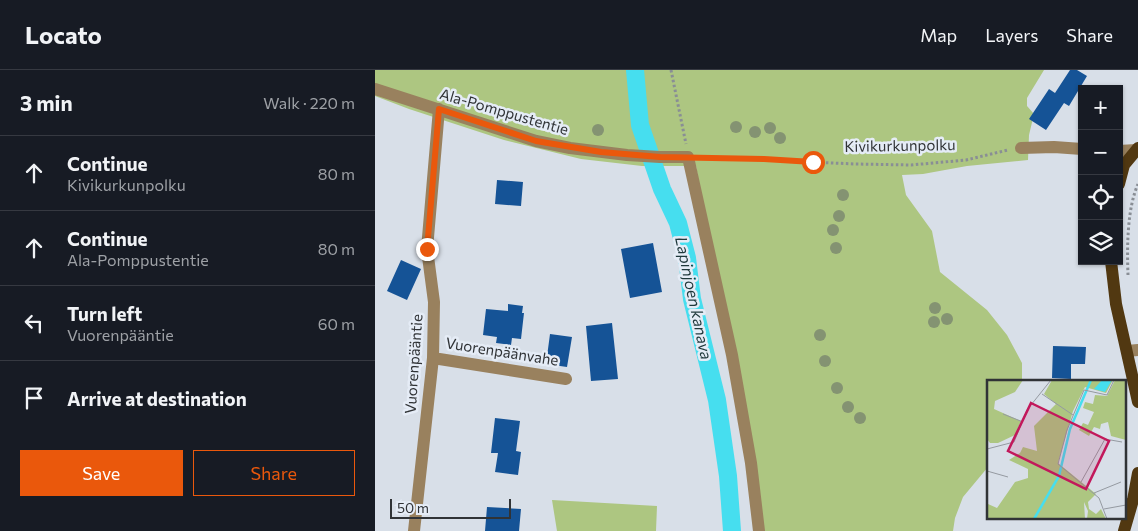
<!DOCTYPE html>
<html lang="en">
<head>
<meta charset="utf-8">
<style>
  :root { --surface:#171b24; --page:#20242c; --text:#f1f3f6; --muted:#9ea1a6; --line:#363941; --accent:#ea580c }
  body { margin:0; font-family:Commissioner,sans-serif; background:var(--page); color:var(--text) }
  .controls { position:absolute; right:15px; top:15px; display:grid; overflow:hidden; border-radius:0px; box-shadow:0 1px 4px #0004 }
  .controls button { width:45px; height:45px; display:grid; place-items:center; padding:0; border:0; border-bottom:1px solid var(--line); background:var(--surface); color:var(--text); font:25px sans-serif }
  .scale { position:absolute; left:15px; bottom:12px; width:121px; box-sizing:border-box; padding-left:5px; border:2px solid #303336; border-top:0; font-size:14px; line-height:18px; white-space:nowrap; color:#303336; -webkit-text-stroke:4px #e5ecf6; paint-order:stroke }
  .stop { position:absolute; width:15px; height:15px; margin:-11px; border:4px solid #ea580c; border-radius:50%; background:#fff }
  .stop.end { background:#ea580c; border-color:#fff; box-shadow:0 1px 5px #0008 }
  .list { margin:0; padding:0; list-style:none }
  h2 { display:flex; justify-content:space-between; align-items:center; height:65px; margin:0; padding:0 20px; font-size:21px }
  h2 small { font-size:16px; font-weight:400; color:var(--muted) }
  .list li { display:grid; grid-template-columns:32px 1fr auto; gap:15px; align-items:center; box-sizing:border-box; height:75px; padding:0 20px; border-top:1px solid var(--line) }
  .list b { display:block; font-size:19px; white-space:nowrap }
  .list p { margin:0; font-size:16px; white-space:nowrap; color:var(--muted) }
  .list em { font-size:16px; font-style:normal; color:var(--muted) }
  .actions { display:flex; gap:10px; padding:15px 20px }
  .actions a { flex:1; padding:11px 0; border:1px solid var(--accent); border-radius:0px; text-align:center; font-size:18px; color:var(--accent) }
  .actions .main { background:var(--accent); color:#fff }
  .icon { flex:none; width:28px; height:28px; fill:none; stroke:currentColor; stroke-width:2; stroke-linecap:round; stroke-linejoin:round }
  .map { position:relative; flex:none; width:763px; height:461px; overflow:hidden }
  header { display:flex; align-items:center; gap:30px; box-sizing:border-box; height:70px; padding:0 25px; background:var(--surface); border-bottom:1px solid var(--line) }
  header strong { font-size:24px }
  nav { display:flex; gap:28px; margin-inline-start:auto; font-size:18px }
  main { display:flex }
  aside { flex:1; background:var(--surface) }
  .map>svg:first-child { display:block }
  .green { fill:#adc681 }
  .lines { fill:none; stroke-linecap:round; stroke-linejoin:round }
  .canal { stroke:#46deef; stroke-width:18 }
  .building { fill:#155396 }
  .path { stroke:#898e95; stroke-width:3; stroke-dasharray:2.5 2.5; stroke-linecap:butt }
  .minor { stroke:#99815e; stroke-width:12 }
  .major { stroke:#513811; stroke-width:12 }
  .tree { fill:#849372 }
  .route { stroke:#ea580c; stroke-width:6 }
  .labels { text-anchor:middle; stroke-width:5; stroke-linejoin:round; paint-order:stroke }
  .street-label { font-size:15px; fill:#303336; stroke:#e5ecf6 }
  .water-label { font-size:16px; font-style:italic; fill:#1f383b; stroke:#e5ecf6 }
  .inset-river { fill:none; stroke:#46deef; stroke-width:2.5 }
  .inset-road { fill:none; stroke:#959aa1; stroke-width:1 }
  .view { fill:#c2185b; fill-opacity:0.15; stroke:#c2185b; stroke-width:2.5 }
  .inset-edge { fill:none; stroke:#303336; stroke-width:2.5 }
</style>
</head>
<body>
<header>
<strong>Locato</strong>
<nav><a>Map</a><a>Layers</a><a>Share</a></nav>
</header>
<main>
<aside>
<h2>3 min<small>Walk · 220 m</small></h2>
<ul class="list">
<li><svg class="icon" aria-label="ahead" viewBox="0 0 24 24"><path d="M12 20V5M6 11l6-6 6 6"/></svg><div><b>Continue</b><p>Kivikurkunpolku</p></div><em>80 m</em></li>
<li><svg class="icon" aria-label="ahead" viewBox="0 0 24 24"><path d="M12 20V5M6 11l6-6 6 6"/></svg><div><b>Continue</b><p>Ala-Pomppustentie</p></div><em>80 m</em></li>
<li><svg class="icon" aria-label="left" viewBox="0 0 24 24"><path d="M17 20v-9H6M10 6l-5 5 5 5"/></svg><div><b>Turn left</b><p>Vuorenpääntie</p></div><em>60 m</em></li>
<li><svg class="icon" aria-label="arrive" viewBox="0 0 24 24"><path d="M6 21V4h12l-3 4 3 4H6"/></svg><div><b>Arrive at destination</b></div></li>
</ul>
<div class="actions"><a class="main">Save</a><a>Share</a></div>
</aside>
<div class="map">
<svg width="763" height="461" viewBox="0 0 763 461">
  <rect width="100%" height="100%" fill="#d8dfe8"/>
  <path class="green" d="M0,0H669L652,28V36L659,44L654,65L653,90L592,96L548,104L527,105L531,125L557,161L565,202L612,240L632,265L647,293V311H613V397L588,427L580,448L578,461H386L321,96H267L206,89L129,70L34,39L0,26Z
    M177,430L282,436L281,461H182Z"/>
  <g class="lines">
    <path class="canal" d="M260,0L265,55L287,119L303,153L312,188L317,229L342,330L353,406L357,461"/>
  </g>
  <path class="building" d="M695,0H702L712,6L694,36L689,33L671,60L654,49L674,19L680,23Z
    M122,110L148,112L146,136L120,134Z
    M278,173L287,222L255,228L246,179Z
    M26,190L46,199L32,230L12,221Z
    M133,234L148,236L147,243H149L146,269L137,268L136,275L121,273L122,267L108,265L111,239L133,241Z
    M237,253L243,309L216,311L211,256Z
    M175,264L197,267L192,297L171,294Z
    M678,276L711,277L710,294H696V309L677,308Z
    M120,348L145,351L141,381L146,382L143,405L120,402L123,383H116Z
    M112,437L146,439L144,461H110Z"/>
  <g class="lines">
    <path class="path" d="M296,0L311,74
      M326,87L480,94L536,95L591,90L633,80
      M753,205C752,177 752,139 763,114"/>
    <path class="minor" d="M0,19L161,71L195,78L252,85L285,87H313L357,285L376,393L384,461
      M646,78L679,77L707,79
      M744,81L761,80
      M752,281L763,280
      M58,288L191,309
      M39,461L58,288L59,232L52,179L64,39"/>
    <path class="major" d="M744,114L749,95L763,78
      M736,191L741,234L763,332
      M749,461L758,430L763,403"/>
  </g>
  <g class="tree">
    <circle cx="361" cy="57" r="6"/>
    <circle cx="395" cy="58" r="6"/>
    <circle cx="223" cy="60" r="6"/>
    <circle cx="380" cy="62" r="6"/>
    <circle cx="405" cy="68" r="6"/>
    <circle cx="468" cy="125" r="6"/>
    <circle cx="464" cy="146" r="6"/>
    <circle cx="458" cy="160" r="6"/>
    <circle cx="461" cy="178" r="6"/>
    <circle cx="560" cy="238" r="6"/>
    <circle cx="572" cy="249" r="6"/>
    <circle cx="559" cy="252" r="6"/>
    <circle cx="445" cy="265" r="6"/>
    <circle cx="450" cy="291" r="6"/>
    <circle cx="462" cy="318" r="6"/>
    <circle cx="473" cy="337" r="6"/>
    <circle cx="485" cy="348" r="6"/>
  </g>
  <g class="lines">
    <path class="route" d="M52,179L64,39L161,71L226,82L285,87L389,89L438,92"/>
  </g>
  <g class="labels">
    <g class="street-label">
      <text transform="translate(129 42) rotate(16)" y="5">Ala-Pomppustentie</text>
      <text transform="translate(525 76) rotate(-1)" y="5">Kivikurkunpolku</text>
      <text transform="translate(127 282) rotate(9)" y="5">Vuorenpäänvahe</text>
      <text transform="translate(39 294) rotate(-86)" y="5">Vuorenpääntie</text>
    </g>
    <g class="water-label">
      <text transform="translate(319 228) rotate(78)" y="6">Lapinjoen kanava</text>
    </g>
  </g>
  <g transform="translate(612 310)">
    <rect width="139" height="139" fill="#d8dfe8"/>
    <path d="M0,0H36L28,12L8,21L7,29L34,41L28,55L11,63H3L0,59ZM65,0H126L119,13L98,7L86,31L71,83L109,114L101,122L102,129L109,134L114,129L119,139H100L101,131L97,122L98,139H0L1,124L10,128L28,102L41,98V89L22,80L33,73L36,67L50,71L47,46L69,24L57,14ZM128,0H139V60L124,56L121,42L114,44L113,49L107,47L102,56L92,50L96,43L101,45L107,32L96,28L98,22L106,24L108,15L120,16Z" fill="#adc681"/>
    <path d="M115,0H125L118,12L107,9Z" fill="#46deef"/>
    <path class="inset-river" d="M47,139L72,96L83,49L104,0"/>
    <path class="inset-road" d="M55,14L86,35M16,34L36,42M0,69L27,62L40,30L64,0M0,91L21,97M94,102L118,59L135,62M107,113L134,102M117,129L139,125M120,139L112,118L71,84L80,50L97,10L120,15L127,0"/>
    <path class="view" d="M44,23L122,61L99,109L21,71Z"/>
    <rect width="139" height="139" class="inset-edge"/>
  </g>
</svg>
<div class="controls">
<button>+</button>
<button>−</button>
<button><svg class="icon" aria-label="locate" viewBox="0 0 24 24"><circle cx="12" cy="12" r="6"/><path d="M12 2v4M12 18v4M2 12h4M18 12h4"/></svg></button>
<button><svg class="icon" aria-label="layers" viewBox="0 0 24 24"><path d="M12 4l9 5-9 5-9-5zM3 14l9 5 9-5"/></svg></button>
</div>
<div class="scale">50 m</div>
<div class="stop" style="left:438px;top:92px"></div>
<div class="stop end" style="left:52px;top:179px"></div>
</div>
</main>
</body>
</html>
